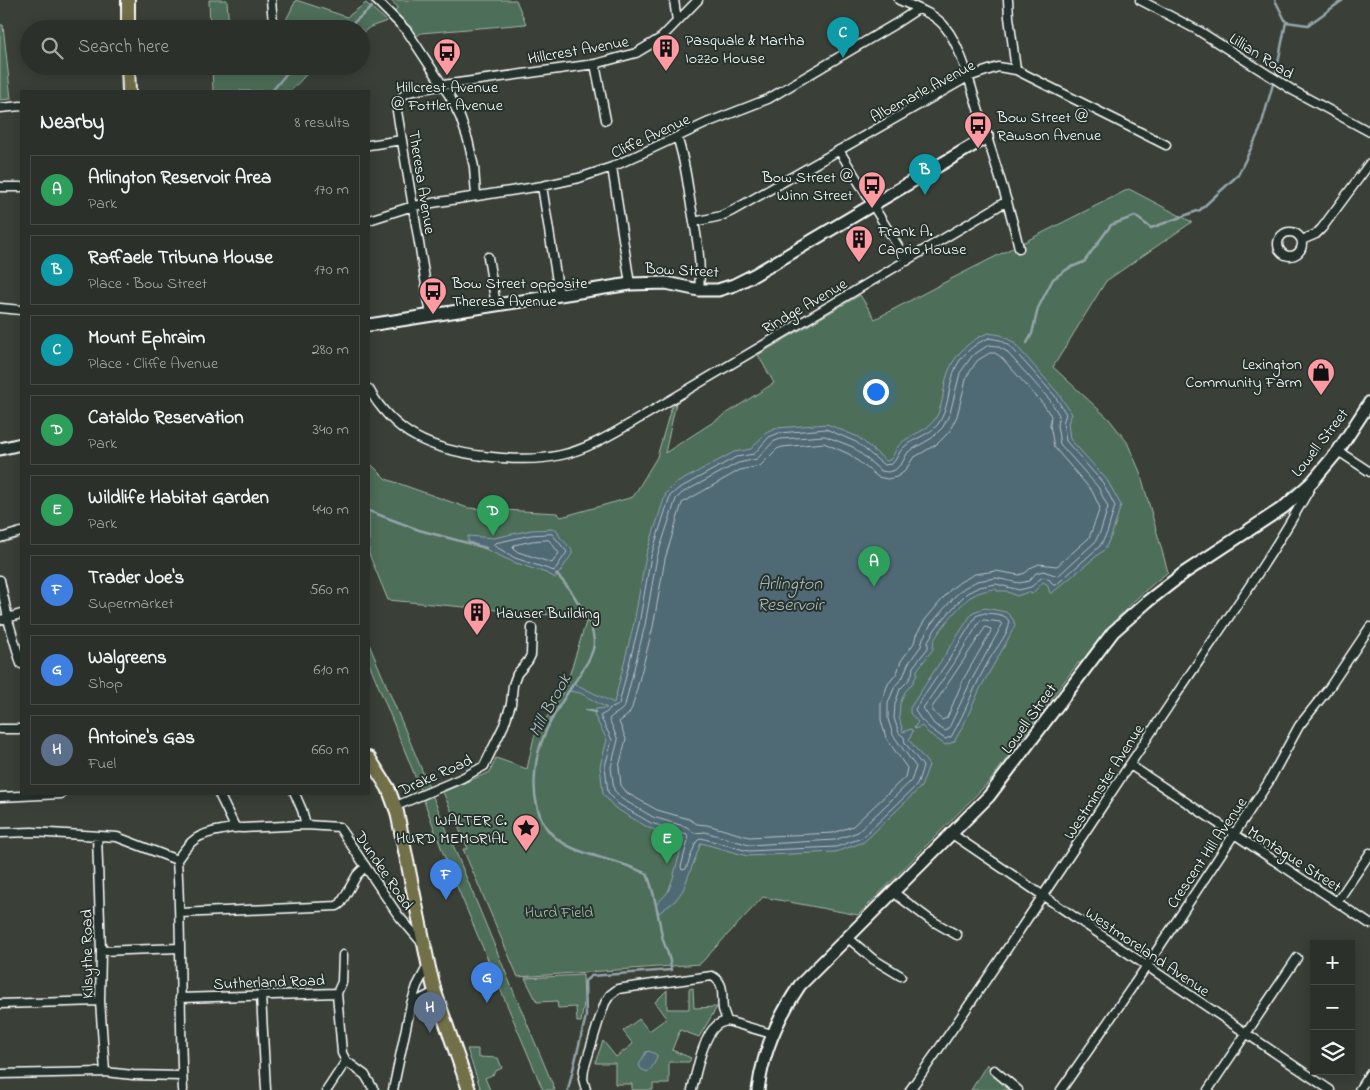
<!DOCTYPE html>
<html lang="en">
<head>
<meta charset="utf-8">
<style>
  :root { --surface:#2c302a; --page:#343832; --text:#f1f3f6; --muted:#a6a9a8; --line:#484b47; --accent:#8bbbb9 }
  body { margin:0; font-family:"Indie Flower",sans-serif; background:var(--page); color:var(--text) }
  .controls { position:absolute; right:15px; bottom:15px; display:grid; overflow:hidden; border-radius:0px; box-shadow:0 2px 12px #0003 }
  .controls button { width:45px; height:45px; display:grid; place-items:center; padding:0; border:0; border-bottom:1px solid var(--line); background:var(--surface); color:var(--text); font:25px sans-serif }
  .you { position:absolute; left:875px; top:391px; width:18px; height:18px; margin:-12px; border:4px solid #fff; border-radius:50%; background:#1a73e8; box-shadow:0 0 0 8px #1a73e833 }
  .badge { display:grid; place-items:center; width:32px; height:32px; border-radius:50%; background:var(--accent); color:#fff; font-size:16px; font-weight:700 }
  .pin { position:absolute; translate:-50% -41px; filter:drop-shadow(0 1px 2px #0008) }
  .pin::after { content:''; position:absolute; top:26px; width:18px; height:15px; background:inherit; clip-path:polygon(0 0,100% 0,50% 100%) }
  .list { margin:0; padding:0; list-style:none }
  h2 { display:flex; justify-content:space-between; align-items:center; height:65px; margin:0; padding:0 20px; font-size:21px }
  h2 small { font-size:16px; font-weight:400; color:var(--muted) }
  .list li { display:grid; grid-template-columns:32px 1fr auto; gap:15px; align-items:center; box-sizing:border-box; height:70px; margin:0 10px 10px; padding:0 10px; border:1px solid var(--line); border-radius:0px }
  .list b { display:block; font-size:19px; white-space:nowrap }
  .list p { margin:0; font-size:16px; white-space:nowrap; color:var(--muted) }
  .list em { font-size:16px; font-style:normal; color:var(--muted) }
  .icon { flex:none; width:28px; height:28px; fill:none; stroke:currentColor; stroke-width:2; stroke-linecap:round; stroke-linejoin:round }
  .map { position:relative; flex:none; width:1370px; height:1090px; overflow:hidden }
  .search { position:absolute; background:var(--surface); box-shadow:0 2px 12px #0003; left:20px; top:20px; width:350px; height:55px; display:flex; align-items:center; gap:12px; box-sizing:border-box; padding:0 18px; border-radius:28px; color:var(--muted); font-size:19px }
  .panel { position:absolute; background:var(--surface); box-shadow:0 2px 12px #0003; left:20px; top:90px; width:350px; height:705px; border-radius:0px }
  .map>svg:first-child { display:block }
  .green { fill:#4d6e58; stroke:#a6b6ac }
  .water { fill:#4f6974; stroke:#95a5ac }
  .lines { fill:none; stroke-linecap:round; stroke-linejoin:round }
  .shore { stroke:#b9c3c7; stroke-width:1 }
  .stream { stroke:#95a5ac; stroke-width:2.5 }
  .street-casing { stroke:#fff; stroke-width:11 }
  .secondary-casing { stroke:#fff; stroke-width:15 }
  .primary-casing { stroke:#fff; stroke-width:16 }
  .street { stroke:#26332d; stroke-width:8 }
  .secondary { stroke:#26332d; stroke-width:11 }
  .primary { stroke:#726f4a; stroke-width:12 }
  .labels { text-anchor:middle; stroke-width:4; stroke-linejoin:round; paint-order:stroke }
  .poi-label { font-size:16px; fill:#fff; stroke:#26332d; text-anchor:start }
  .street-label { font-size:16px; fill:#fff; stroke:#26332d }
  .park-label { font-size:16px; fill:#afbeb4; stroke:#26332d }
  .water-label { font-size:18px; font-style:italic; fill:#b0bcc0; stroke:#26332d }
</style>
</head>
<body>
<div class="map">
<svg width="1370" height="1090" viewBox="0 0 1370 1090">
  <rect width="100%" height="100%" fill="#3a4038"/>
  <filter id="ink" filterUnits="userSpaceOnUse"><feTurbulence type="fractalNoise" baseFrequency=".02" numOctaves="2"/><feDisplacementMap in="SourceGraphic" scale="10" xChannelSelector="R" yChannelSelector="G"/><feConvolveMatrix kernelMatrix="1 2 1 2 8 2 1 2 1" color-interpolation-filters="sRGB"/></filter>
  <g filter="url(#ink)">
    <path class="green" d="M209,0H227L229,29H210Z
      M296,0L347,17L366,3L387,21L370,27L361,34V29H275L285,22Z
      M390,0H516L526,24L421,33L417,36L395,11L398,7Z
      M0,25H3L11,99L0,100Z
      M212,66H314L291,91H213Z
      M1129,189L1192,222L1106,281L1053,367L1109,419L1127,442L1140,472L1168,572C1134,598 1106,628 1081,663H1078L990,781L858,915L763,897L700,964L518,977L463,849H468L443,792L490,772L496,758L527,769L534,737L565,689L586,622L584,618L388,600L369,554V462L386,479L468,508L557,513L561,517L633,497L657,457L671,408L676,403L665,453L774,383L758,355L860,295L875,319L951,279Z
      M369,644C432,792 492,942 555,1090H543L445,858L413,771L369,663Z
      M583,975L584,1003L581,1022H577L576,1007L558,1008L557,1001L537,1002L525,978Z
      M693,988L694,1008L717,1007L699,1037L680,1030L672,1050L691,1058L689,1062H669V1084H653V1090H632V1084H615V1063H595L603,1041L616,1057L633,1044L623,1031L639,1019L649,1031L667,1018L655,1002L667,990V1009H689V989Z
      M467,1049H478V1057L498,1058L502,1068L494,1072V1074L485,1078L490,1090H481Z
      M987,1064L1018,1090H971Z"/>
    <path class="water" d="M988,333L1001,335L1013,342L1058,393L1072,414L1068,423L1070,439L1107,480L1121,505L1112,534L1105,549L1052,593H1050L1047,584L1043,582L1032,594L1028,592L1017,596L1006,591H997L996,589C986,590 978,592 969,598C961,604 937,632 934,641C933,644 933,646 933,649L917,670V675L912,684L905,692L900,704L899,717L903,732L911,729L913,731L909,740L929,765L921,787L864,842L836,852L747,856L701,843L683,890L675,901L659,913L656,905L668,892L673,878L684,838L649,828L615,808L603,794L600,766L607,740L594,715L596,709L607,708L580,693L569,691L573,683L614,703L634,623L646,555L666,493L675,484L734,452L751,449L766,433L777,428L827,424L858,437L886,461L890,460C894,455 896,448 900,444C911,434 926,432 935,419C945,404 942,384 950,368C957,352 972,339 988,333Z
      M556,529L560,537L572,550V554L556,578L546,573L513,562L468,541V536L494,538L531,530Z
      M985,608L1006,612L1013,619L1015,625L1006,643L981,687L963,726L954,742L945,745L927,732L922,726L915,729L914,728L918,722L910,713V708L973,612Z
      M649,1051L657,1055C657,1060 652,1069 647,1072L641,1069L639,1065L646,1052Z"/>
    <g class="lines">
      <path class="shore" d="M989,338L1000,340L1010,346L1055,396L1066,414L1063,423L1066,441L1103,483L1115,506L1107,533L1100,546L1056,585H1053L1050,580L1043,577L1040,579L1031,587L1019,590L996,584L979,587L967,593L959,601L936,628L928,641V648L913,667L912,674L908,681L900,689L895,704L894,718L899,733L904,737L905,743L923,766L917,785L862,838L836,847L748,851L701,838L696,842L686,869L682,870L681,867L688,840L687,834L651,823L618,804L608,792L605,766L612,740L600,716L607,712L610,708L615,707L619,704L639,624L651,556L670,496L678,489L736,457L754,454L769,437L779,433L826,429L856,442L884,465L892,464C897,459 898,453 903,448C913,438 929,436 938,424C949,409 948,389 954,372C959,357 974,343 989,338Z
        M989,345L997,346L1006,351L1050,400L1059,415L1057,425L1060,444L1098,487L1108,507L1101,530L1095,542L1058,576L1043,571L1036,573L1029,581L1019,583L996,578L977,581L964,588L955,596L931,624L923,638L921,646L908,664L903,677L895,686L888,703V719L893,735L916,767L911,781L858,832L835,840L749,845L705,832L694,833L687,827L653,817L622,799L614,790L611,767L618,740L609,719C614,713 621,713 625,705L645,625L657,557L676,499L682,493L738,463L757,459L773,442L780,439L825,436L853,447L881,471L888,472L895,470L902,463L908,452L932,438L943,427L950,413L960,373L972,356Z
        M990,353H995L1001,357L1044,405L1051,416L1050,425L1054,447L1092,491L1100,508L1089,538L1057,566L1039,564L1032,567L1025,573L1019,575L996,571L975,574L960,582L950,590L925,620L916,635L914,643L901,661L897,673L888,684L881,703V720L886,738L907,768L905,777L853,826L833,833L749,837L707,825L697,824L689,819L657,810L627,793L621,785L619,767L626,739L619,722L628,715L632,708L653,627L665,559L682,503L740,470L760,466L777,449L782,447L824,443L849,454L878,477L887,479L897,477L905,471L913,458L937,444L949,432L957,416L967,376L977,361Z
        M552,534L567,552L554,571L515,558L493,545L495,543L531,535Z
        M549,540L559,553L552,563L518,552L513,548L514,545L532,541Z
        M985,613C992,614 1007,613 1009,622C1011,630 995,650 991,657C975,683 966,712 951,737L945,739C934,731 919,722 915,709L948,661L976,616Z
        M985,620L1000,622L1002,625L971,681L948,730L945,731L934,724L923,708L953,665L980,621Z
        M986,627L991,629L990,633L964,678L947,718L942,720L932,711V708Z"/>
      <path class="stream" d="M1275,0L1286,22L1276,73
        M1286,22L1308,25L1343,0
        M346,29L372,7
        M272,91L287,73L296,66
        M1027,343L1032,334L1038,308L1053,279L1069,268L1084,262L1111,225L1135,216L1151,228L1200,210L1238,175L1260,130L1273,84
        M369,511L419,530L486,548
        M556,574C570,587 594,623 594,643C594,655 581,672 574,683C550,719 531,750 535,794C537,810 543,828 556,838C572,851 593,855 612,861C624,864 636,869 647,874C655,893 658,915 662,936C665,948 671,957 671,970L591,976L585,981L586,1016L568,1090
        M586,710L595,712"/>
      <g class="street-casing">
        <path id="street" d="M271,0L273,23
          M376,0L407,31L449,95L460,117L468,140L474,167L476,196
          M674,0L677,21
          M899,0C914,7 934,13 945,27C961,46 971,87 979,112C993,157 1009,202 1019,248
          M1008,0L1009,17L1016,70
          M1140,0L1199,31L1294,91L1370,132
          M595,64L606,120
          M0,108L21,106
          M677,137C685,159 687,182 691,205C696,233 702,261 699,290
          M369,145L402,140
          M839,150L907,261
          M612,167L630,284
          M542,186L559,294
          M0,187H21
          M369,220L413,206L542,186L579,178L612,167L709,122L768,99L895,24L918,9
          M694,222L721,216L732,211L968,77L998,67L1016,70L1166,145
          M1278 244a12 12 0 1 1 24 0a12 12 0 1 1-24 0Z
          M1302,240L1316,234L1322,228L1370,163
          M488,257L496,305
          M0,308L21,310
          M431,315L397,111L399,100L406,93L413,91L443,85L595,64L636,53L661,38L698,0
          M369,389C379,408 397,427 416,437C450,456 523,464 561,455C589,449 615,432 640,418L1007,201
          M1338,451L1370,472
          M0,538L21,532
          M0,580L9,623L21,664
          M0,620L21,614
          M0,729H21
          M1130,765L1370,924
          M219,794L235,827
          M295,794L302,810L306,825
          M0,797L61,794
          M396,806L462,778L484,766L504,725L511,704L513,685L517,674L528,661L531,655L532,628
          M0,833L32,832L117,837L177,860
          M952,834L1330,1090
          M97,836L101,951L100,1001L105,1072
          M177,860C191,839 198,834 222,830C230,828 235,827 243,828L306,825L339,827L398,915L422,943
          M177,860C182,936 179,1013 183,1090
          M893,892L929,919L957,935
          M1337,902L1370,853
          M180,913L337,906L341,903L357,875L365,867
          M847,937L873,959L901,976
          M101,951L179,948
          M337,993L342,982L343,955
          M261,995L266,1090
          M180,998L337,993L342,1053L346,1061L365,1075L374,1090
          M0,1004L100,1001
          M411,1004L435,992
          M727,1021L772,1034
          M994,1070L1018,1090
          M0,1074L105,1072L133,1075L182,1076
          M327,1090L346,1061
          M393,1090L411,1004L417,986L428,965
          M586,1090L583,1079L584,1069L599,1020L605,1003L610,995L618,989L624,988L712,976C726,983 721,996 723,1009C724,1013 726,1017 727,1021C723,1022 719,1023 716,1026C703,1036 696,1074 692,1090
          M910,1090C1000,963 1084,833 1170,704C1218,632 1268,563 1310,488
          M1061,1090L1146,967L1268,783L1299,726L1329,688L1370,627
          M1208,1090L1297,958
          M1359,1090L1370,1073"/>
      </g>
      <g class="secondary-casing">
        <path id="secondary" d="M369,325L630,284L666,283L699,290H718L734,285L754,275L987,137
          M0,449L21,444
          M758,1090C763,1051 778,1017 800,985L989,796L1113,632L1148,601L1184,573L1284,507L1312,482L1338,451L1370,402"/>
      </g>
      <g class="primary-casing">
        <path id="primary" d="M128,29V0
          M128,66L129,91
          M369,758L388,788L397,812L429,968L435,992L469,1090"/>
      </g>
      <use href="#street" class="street"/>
      <use href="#secondary" class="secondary"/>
      <use href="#primary" class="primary"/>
    </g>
  </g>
  <defs>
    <g id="building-pin" transform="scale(1.4375)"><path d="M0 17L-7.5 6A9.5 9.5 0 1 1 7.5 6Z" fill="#ff9aa2" stroke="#26332d"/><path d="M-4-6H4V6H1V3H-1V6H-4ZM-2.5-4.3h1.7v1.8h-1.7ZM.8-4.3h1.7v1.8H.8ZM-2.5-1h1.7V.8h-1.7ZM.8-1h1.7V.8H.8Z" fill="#111"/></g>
    <g id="bus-pin" transform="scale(1.4375)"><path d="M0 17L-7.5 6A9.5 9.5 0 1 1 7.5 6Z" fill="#ff9aa2" stroke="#26332d"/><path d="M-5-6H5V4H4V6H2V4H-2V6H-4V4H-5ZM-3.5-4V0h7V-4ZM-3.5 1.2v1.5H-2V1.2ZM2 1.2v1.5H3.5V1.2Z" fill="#111"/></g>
    <g id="shop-pin" transform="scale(1.4375)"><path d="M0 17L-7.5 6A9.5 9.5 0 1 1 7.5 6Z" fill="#ff9aa2" stroke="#26332d"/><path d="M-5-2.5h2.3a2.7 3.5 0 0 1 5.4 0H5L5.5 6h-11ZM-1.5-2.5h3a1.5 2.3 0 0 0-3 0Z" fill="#111"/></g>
    <g id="sight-pin" transform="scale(1.4375)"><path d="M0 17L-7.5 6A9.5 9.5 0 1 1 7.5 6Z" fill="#ff9aa2" stroke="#26332d"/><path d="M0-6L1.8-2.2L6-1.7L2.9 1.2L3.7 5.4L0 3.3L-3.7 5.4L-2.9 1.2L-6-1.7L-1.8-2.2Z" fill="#111"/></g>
  </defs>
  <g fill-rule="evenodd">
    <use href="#building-pin" x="666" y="48"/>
    <use href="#bus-pin" x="447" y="52"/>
    <use href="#bus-pin" x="978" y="125"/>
    <use href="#bus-pin" x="872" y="185"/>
    <use href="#building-pin" x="859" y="239"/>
    <use href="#bus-pin" x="433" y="291"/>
    <use href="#shop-pin" x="1321" y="372"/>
    <use href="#building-pin" x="477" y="612"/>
    <use href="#sight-pin" x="526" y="828"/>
  </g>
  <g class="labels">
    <g class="poi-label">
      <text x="685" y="45">Pasquale &amp; Martha<tspan x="685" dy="18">Iozzo House</tspan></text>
      <text x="447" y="92" text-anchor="middle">Hillcrest Avenue<tspan x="447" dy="18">@ Fottler Avenue</tspan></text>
      <text x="997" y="122">Bow Street @<tspan x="997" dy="18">Rawson Avenue</tspan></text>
      <text x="853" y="182" text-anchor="end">Bow Street @<tspan x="853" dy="18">Winn Street</tspan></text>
      <text x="878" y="236">Frank A.<tspan x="878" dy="18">Caprio House</tspan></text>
      <text x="452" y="288">Bow Street opposite<tspan x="452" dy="18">Theresa Avenue</tspan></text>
      <text x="1302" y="369" text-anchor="end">Lexington<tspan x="1302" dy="18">Community Farm</tspan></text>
      <text x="496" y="618">Hauser Building</text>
      <text x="507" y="825" text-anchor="end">WALTER C.<tspan x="507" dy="18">HURD MEMORIAL</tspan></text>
    </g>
    <g class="street-label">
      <text transform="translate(578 49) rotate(-10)" y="6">Hillcrest Avenue</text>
      <text transform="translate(1262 55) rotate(32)" y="6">Lillian Road</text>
      <text transform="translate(922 90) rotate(-28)" y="6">Albemarle Avenue</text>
      <text transform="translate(650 135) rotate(-25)" y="6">Cliffe Avenue</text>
      <text transform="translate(423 182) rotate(81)" y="6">Theresa Avenue</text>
      <text transform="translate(682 269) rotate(3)" y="6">Bow Street</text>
      <text transform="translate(804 305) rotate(-30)" y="6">Rindge Avenue</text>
      <text transform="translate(1319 442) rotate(-52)" y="6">Lowell Street</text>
      <text transform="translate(1028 718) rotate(-54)" y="6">Lowell Street</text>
      <text transform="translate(435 774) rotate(-24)" y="6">Drake Road</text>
      <text transform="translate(1103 781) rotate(-57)" y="6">Westminster Avenue</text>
      <text transform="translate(1206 852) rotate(-56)" y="6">Crescent Hill Avenue</text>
      <text transform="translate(1295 858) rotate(33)" y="6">Montague Street</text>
      <text transform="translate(385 870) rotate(56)" y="6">Dundee Road</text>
      <text transform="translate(1148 951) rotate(34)" y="6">Westmoreland Avenue</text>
      <text transform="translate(86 954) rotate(-91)" y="6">Kilsythe Road</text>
      <text transform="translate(269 981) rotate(-2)" y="6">Sutherland Road</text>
    </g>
    <g class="park-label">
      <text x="559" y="917">Hurd Field</text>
    </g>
    <g class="water-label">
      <text x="790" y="589">Arlington<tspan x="790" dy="21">Reservoir</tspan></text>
      <text transform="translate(549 705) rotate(-61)" y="6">Mill Brook</text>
    </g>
  </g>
</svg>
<div class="controls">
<button>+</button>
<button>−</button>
<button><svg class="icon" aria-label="layers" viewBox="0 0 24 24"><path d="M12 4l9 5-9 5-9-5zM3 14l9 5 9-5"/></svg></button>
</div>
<div class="you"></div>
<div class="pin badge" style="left:874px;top:587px;background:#2e9e5b">A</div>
<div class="pin badge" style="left:925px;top:195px;background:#0f9aa8">B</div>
<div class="pin badge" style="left:843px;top:58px;background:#0f9aa8">C</div>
<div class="pin badge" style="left:493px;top:536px;background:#2e9e5b">D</div>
<div class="pin badge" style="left:667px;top:864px;background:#2e9e5b">E</div>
<div class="pin badge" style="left:446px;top:900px;background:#3f7fe0">F</div>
<div class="pin badge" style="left:487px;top:1003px;background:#3f7fe0">G</div>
<div class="pin badge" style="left:430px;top:1033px;background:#5c6f8a">H</div>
<div class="search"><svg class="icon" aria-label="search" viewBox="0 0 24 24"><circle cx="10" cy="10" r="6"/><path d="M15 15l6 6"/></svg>Search here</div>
<section class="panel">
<h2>Nearby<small>8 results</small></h2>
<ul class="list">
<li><span class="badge" style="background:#2e9e5b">A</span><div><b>Arlington Reservoir Area</b><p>Park</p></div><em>170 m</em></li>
<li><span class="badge" style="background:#0f9aa8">B</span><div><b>Raffaele Tribuna House</b><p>Place · Bow Street</p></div><em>170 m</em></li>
<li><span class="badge" style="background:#0f9aa8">C</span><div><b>Mount Ephraim</b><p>Place · Cliffe Avenue</p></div><em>280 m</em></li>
<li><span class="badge" style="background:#2e9e5b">D</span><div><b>Cataldo Reservation</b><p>Park</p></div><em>340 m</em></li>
<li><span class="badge" style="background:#2e9e5b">E</span><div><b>Wildlife Habitat Garden</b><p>Park</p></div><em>440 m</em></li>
<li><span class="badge" style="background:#3f7fe0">F</span><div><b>Trader Joe's</b><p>Supermarket</p></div><em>560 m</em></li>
<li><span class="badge" style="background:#3f7fe0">G</span><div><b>Walgreens</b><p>Shop</p></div><em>610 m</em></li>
<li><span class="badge" style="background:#5c6f8a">H</span><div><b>Antoine's Gas</b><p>Fuel</p></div><em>660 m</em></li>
</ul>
</section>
</div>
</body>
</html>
